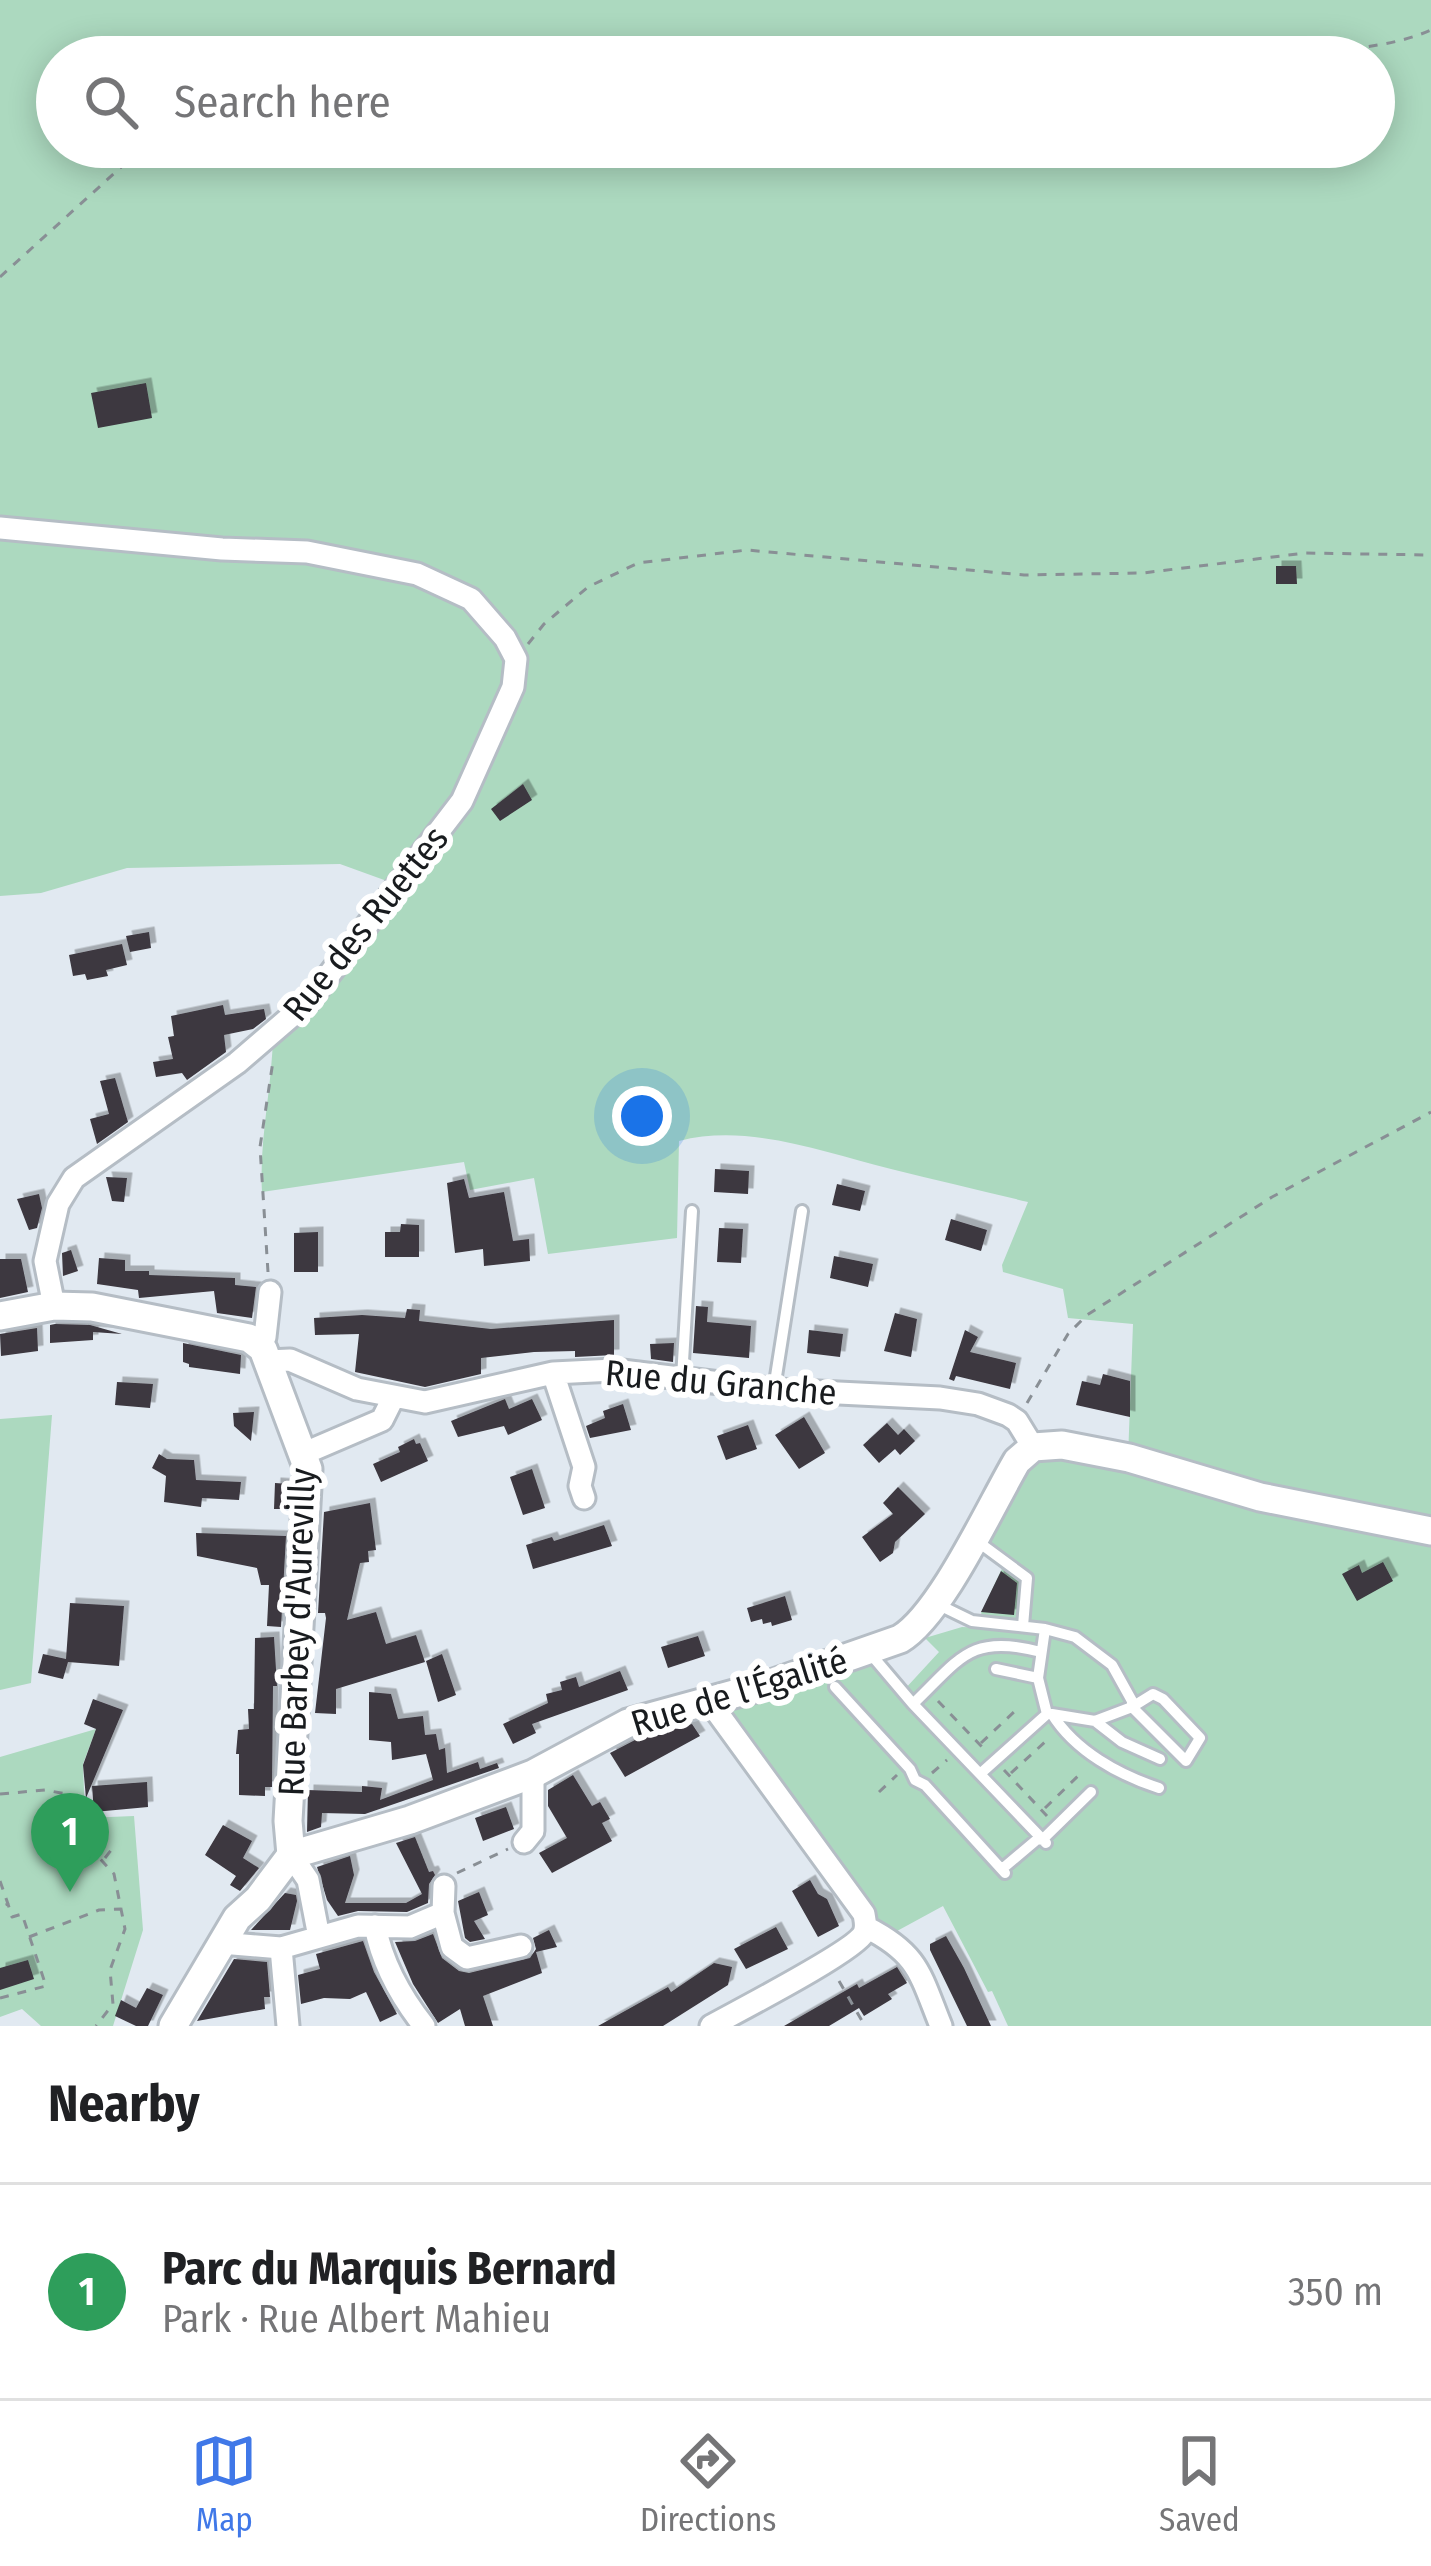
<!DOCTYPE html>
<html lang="en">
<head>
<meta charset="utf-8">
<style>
  :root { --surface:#fff; --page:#f6f6f6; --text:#202124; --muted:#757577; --line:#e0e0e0; --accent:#4078e8 }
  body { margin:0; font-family:"Fira Sans Condensed",sans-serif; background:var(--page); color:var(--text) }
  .you { position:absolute; left:642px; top:1116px; width:42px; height:42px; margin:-30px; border:9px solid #fff; border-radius:50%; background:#1a73e8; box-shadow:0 0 0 18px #1a73e833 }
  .badge { display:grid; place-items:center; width:78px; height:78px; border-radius:50%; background:var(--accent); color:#fff; font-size:39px; font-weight:700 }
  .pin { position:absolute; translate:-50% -99px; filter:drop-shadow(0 3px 6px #0008) }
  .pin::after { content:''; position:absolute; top:63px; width:42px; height:36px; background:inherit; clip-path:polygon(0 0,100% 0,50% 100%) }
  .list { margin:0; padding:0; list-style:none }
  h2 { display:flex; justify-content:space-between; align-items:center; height:156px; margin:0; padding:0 48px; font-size:51px }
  h2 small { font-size:39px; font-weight:400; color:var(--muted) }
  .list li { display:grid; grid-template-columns:78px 1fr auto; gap:36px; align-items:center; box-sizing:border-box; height:216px; padding:0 48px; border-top:3px solid var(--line) }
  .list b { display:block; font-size:45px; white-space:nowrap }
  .list p { margin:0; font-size:39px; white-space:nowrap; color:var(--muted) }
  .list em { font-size:39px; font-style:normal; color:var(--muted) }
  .icon { flex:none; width:66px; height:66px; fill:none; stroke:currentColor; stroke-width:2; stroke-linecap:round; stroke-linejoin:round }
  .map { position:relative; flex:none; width:1431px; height:2026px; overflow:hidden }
  .search { position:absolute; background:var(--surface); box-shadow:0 6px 30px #0003; left:36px; right:36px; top:36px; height:132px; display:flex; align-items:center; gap:30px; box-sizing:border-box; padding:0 42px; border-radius:66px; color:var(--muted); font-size:45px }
  .sheet { height:372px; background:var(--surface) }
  nav { display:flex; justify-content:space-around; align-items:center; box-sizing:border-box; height:168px; border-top:3px solid var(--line); background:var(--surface); font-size:33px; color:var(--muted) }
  nav a { display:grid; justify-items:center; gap:6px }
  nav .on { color:var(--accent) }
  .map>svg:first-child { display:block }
  .green { fill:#acd9bf; fill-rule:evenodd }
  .building { fill:#3c373f; filter:url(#shadow) }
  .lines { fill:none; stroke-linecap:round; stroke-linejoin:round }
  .service-casing { stroke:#b5bdc5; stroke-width:16 }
  .minor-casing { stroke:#b5bdc5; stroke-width:27 }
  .tertiary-casing { stroke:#b5bdc5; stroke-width:33 }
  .path { stroke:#898f95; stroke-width:3; stroke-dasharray:9 9; stroke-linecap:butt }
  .service { stroke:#fff; stroke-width:10 }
  .minor { stroke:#fff; stroke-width:21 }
  .tertiary { stroke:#fff; stroke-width:27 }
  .labels { text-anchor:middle; stroke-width:12; stroke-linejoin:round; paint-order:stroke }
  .street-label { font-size:36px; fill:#181b1e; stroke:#fff }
</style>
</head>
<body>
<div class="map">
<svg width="1431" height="2026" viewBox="0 0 1431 2026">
  <defs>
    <filter id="shadow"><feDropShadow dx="5.5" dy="-5.5" stdDeviation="0" flood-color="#0004"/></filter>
  </defs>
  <rect width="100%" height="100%" fill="#e1e9f1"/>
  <path class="green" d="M0,0H1431V2026H1008L992,1991L988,1992L943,1906L886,1937L709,1701L871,1660L904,1690L939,1652L925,1638L962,1627L989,1628L981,1613L1007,1558L977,1535L1021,1456L1128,1458L1133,1324L1068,1318L1063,1289L1003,1272L1002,1265L1028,1202C982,1191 936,1180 891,1169C824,1152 748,1123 679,1141L677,1238L548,1254L534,1178L470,1190L464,1162L262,1192C259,1139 272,1089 273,1035L398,885L340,864L127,868L41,893L0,896ZM57,57H1374V147H57Z
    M52,1415L31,1683L0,1690V1419Z
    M96,1729L83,1764L85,1818L134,1816L143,1930L113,2026H41L22,2009L0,2017V1757Z"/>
  <path class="building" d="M146,383L152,418L98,428L91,393Z
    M1276,566H1296L1297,584H1276Z
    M523,784L532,800L500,821L491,809Z
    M149,932L151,948L130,952L126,936Z
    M122,944L127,965L106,970L108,976L87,980L85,974L73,976L69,955Z
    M223,1005L225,1015L264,1009L266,1019L253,1029L224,1035L226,1052L187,1080L182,1073L156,1077L153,1062L173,1059L168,1037L174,1036L171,1016Z
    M115,1078L128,1122L97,1144L90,1119L109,1114L100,1081Z
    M715,1169L749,1171L748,1194L714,1192Z
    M106,1177L127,1178L124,1202L112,1201Z
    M464,1179L469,1198L504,1192L513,1241L529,1239L530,1261L484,1266L483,1249L455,1253L447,1183Z
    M837,1184L865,1191L860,1211L832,1205Z
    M39,1194L42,1208L37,1228L29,1230L17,1199Z
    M951,1219L987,1230L981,1251L945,1240Z
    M401,1224L419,1225V1257H385V1232H400Z
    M719,1228L743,1229L741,1263L717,1262Z
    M318,1232V1272H294V1233Z
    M71,1250L78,1271L63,1276L62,1253Z
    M834,1256L873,1264L868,1287L830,1278Z
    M99,1258L125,1260V1271H149V1275L235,1278V1285L256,1287L252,1318L217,1313L214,1291L139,1298L138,1290L97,1284Z
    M0,1259H21L28,1292L0,1298Z
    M696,1306L708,1307L707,1322L751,1326L749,1358L693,1353Z
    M407,1309L420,1310L419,1321L491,1329L614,1320V1355L575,1357V1351L534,1352L481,1358V1374L425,1387L355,1372L359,1334L315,1335L314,1318L362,1315L405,1318Z
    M895,1313L917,1319L911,1357L884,1351Z
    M55,1324L90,1325L122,1334L93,1332V1340L50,1343V1325Z
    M37,1328L38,1351L1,1356L0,1334Z
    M809,1330L843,1334L840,1357L807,1353Z
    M965,1330L978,1337L970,1352L1016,1363L1010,1389L956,1376L954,1381L949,1379Z
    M183,1343L241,1355L240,1374L189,1367V1364L183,1362Z
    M674,1343L673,1362L651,1359L650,1344Z
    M1103,1374L1130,1381V1417L1076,1405L1082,1381L1100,1385Z
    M117,1382L153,1384L150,1408L115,1405Z
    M505,1399L509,1409L532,1399L542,1420L508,1435L504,1426L458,1437L451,1421Z
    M623,1404L631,1430L590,1438L586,1426L605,1418L603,1411Z
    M254,1412L251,1441L234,1426L233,1413Z
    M804,1417L825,1453L799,1469L775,1435Z
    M887,1423L898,1435L904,1429L915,1441L900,1455L895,1449L879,1463L863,1445Z
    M748,1425L757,1449L726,1460L717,1436Z
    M414,1439L416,1444L420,1443L428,1461L381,1482L373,1464L400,1452L398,1447Z
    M159,1454L167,1459L194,1460L196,1480L241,1482L239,1500L202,1498L201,1507L164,1502L166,1476L152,1468Z
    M532,1469L545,1508L523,1515L510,1477Z
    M275,1483L289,1484L288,1509H274Z
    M898,1487L925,1514L895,1542L893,1553L880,1562L862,1537L893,1514L883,1503Z
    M370,1503L376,1550L368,1551L369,1562L360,1563L347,1620L376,1612L386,1644L416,1635L425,1662L336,1689V1714L315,1713L326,1618L325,1613H318L324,1512Z
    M604,1525L612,1546L533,1569L526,1545L552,1537L554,1541Z
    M196,1533L286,1536L281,1627L267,1626L269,1585H261L257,1568L197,1556Z
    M1383,1562L1393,1581L1357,1601L1342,1574L1359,1565L1362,1573Z
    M1001,1571L1017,1583L1014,1615L981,1612Z
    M785,1596L792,1620L772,1626L771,1622L763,1624L762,1619L751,1622L747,1608Z
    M70,1603L124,1606L119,1666L68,1662L63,1679L38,1673L43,1654L66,1659Z
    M698,1636L705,1656L668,1668L661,1647Z
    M274,1637L277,1686H273L272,1787H265V1796L239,1795V1754H236L238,1730L249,1729L248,1709H254L255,1638Z
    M442,1654L456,1695L438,1702L426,1661Z
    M620,1671L628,1690L532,1724L536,1733L513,1744L503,1724L548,1703L546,1694L562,1690L560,1682L576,1677L579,1687Z
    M369,1692L391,1694L398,1719L423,1716L425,1735L436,1734L439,1750L445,1748L447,1773L478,1762L480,1769L497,1763L499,1768L365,1814L322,1813L321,1827L307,1832L308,1790L362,1792V1786L382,1788L380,1800L433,1780L426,1754L392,1760L391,1742L369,1740Z
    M93,1699L123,1710L86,1798L83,1765L96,1729L84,1724Z
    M692,1724L700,1736L625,1777L610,1753L635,1740Z
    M573,1775L592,1806L600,1802L610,1819L602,1823L612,1841L552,1873L539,1853L567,1838L548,1806V1790Z
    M147,1782L148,1807L94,1812L92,1786Z
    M506,1807L514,1829L483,1841L475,1818Z
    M223,1825L252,1841L243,1858L259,1868L240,1891L230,1885L236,1876L205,1855Z
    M415,1837L429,1872L433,1871L435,1875L429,1884L428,1903L407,1912L358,1911L338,1916L327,1900L317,1867L350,1856L354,1875L345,1903H406L422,1894L396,1843Z
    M810,1880L818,1894L827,1899L839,1926L818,1937L792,1891Z
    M479,1892L488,1915L474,1921L485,1939L470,1942L465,1938L458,1901Z
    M285,1893L296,1895L297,1901L290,1930H251Z
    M776,1927L788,1949L746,1969L734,1949Z
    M549,1930L557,1947L536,1952L542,1973L483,1996L493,2026H465L460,2009L438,2023L413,1984L395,1942L415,1941L433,1934L442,1958L459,1971L469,1973L530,1958L536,1949L533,1938Z
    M946,1936L964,1968L991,2026H967L930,1950V1944Z
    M363,1941L374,1972L397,2014L380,2022L366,1992L350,1999L324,1998L301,2004L298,1975L320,1969L316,1954Z
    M234,1959L267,1962L270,1997H264L265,2009L197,2021Z
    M28,1960L34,1979L0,1990V1968Z
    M714,1963L732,1967L728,1985L663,2026H598L668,1987L671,1992Z
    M897,1967L907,1983L888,1994L892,1999L864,2016L859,2008L829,2026H784L857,1984L859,1988Z
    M147,1988L163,1995L148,2026H136L115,2016L121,2000L136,2008Z"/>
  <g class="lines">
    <g class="service-casing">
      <path id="service" d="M682,1378L692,1211
        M774,1389L802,1211
        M977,1541L1027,1578L1023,1626
        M937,1604L972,1621L1045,1629L1075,1637L1112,1665L1132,1701V1707L1095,1721L1052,1714
        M1045,1629L1038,1678L1047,1714H1052C1075,1751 1119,1775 1159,1788
        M869,1652L913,1704
        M1041,1652C970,1633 960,1659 913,1704L1046,1843
        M996,1669L1038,1678
        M835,1687L910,1769L915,1780L925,1785L1005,1873
        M1153,1694L1163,1699L1200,1738L1186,1761L1132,1707Z
        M1095,1721L1122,1742L1160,1759
        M980,1774L1047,1714
        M1042,1840L1091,1792
        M1002,1869L1040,1837"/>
    </g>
    <g class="minor-casing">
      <path id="minor" d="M0,528L222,549L307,552L417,574L471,599L505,638L516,659L513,687L462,801L309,1001L237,1063L74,1178L58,1204L45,1261L54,1306
        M260,1346L265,1337L270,1292
        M268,1361L290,1360L357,1389L425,1402L553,1373L614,1370L778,1390L940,1398L978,1404L1008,1415L1017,1421L1033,1447
        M553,1373L584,1467L580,1486L584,1498
        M305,1453L382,1420L393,1398
        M709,1701L864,1914C865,1921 867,1926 864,1933C855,1951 736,2012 711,2026
        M524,1842L533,1831V1774
        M291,1855L308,1880L319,1937
        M443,1913L452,1947L467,1958L521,1946
        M375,1926C382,1962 401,1997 424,2026
        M866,1927C919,1954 920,1974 941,2026
        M221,1943L281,1948L358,1926L410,1927L443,1913L444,1886
        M281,1948L288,2026"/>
    </g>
    <g class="tertiary-casing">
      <path id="tertiary" d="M0,1316L54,1306L92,1307L249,1338L263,1349L308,1469L288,1821L291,1855
        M291,1855L410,1820L533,1774L628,1723L774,1683L900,1639C941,1615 991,1505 1017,1461L1033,1447L1062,1445L1129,1458L1260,1497L1431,1531
        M173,2026L237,1918L258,1899L291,1855"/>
    </g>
    <path class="path" d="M1189,57C1260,51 1369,58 1431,30
      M0,277L130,159L185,147
      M528,644L544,624L588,587L638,563L747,550L1024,575L1143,573L1305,553L1431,555
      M268,1272L260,1147L273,1061
      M1027,1403L1068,1334L1087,1315L1272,1197L1431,1112
      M938,1701L985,1750
      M981,1743L1015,1711
      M1004,1770L1047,1816
      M932,1773L947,1760
      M1011,1773L1045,1742
      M879,1792L897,1775
      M0,1794L45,1790L66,1794L72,1799L76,1828L82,1839L114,1874L125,1929L110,1970L113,2004L96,2026
      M1045,1808L1078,1776
      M105,1858L112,1849
      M457,1873L508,1849
      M0,1881L8,1904L0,1907
      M29,1937L99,1910L121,1909
      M839,1981L865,2026
      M0,1998L46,1986L22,1914L12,1917L8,1904"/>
    <use href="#service" class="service"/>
    <use href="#minor" class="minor"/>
    <use href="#tertiary" class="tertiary"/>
  </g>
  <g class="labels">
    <g class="street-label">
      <text transform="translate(365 923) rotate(-51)" y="13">Rue des Ruettes</text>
      <text transform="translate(721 1382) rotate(5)" y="13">Rue du Granche</text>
      <text transform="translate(296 1632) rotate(-88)" y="13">Rue Barbey d'Aurevilly</text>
      <text transform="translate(739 1691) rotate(-17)" y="13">Rue de l'Égalité</text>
    </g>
  </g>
</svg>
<div class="you"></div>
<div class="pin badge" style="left:70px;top:1892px;background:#2e9e5b">1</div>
<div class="search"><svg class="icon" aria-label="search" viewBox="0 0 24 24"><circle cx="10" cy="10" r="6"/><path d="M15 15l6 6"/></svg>Search here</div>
</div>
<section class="sheet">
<h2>Nearby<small></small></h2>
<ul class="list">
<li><span class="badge" style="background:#2e9e5b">1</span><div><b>Parc du Marquis Bernard</b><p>Park · Rue Albert Mahieu</p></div><em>350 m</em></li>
</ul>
</section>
<nav>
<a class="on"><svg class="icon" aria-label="map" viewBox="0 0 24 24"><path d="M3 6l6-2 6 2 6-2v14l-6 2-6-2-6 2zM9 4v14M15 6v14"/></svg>Map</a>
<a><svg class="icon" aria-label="directions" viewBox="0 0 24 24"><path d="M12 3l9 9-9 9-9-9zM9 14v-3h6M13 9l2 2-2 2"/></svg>Directions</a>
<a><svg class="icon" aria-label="saved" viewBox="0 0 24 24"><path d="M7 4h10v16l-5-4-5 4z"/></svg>Saved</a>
</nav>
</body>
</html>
